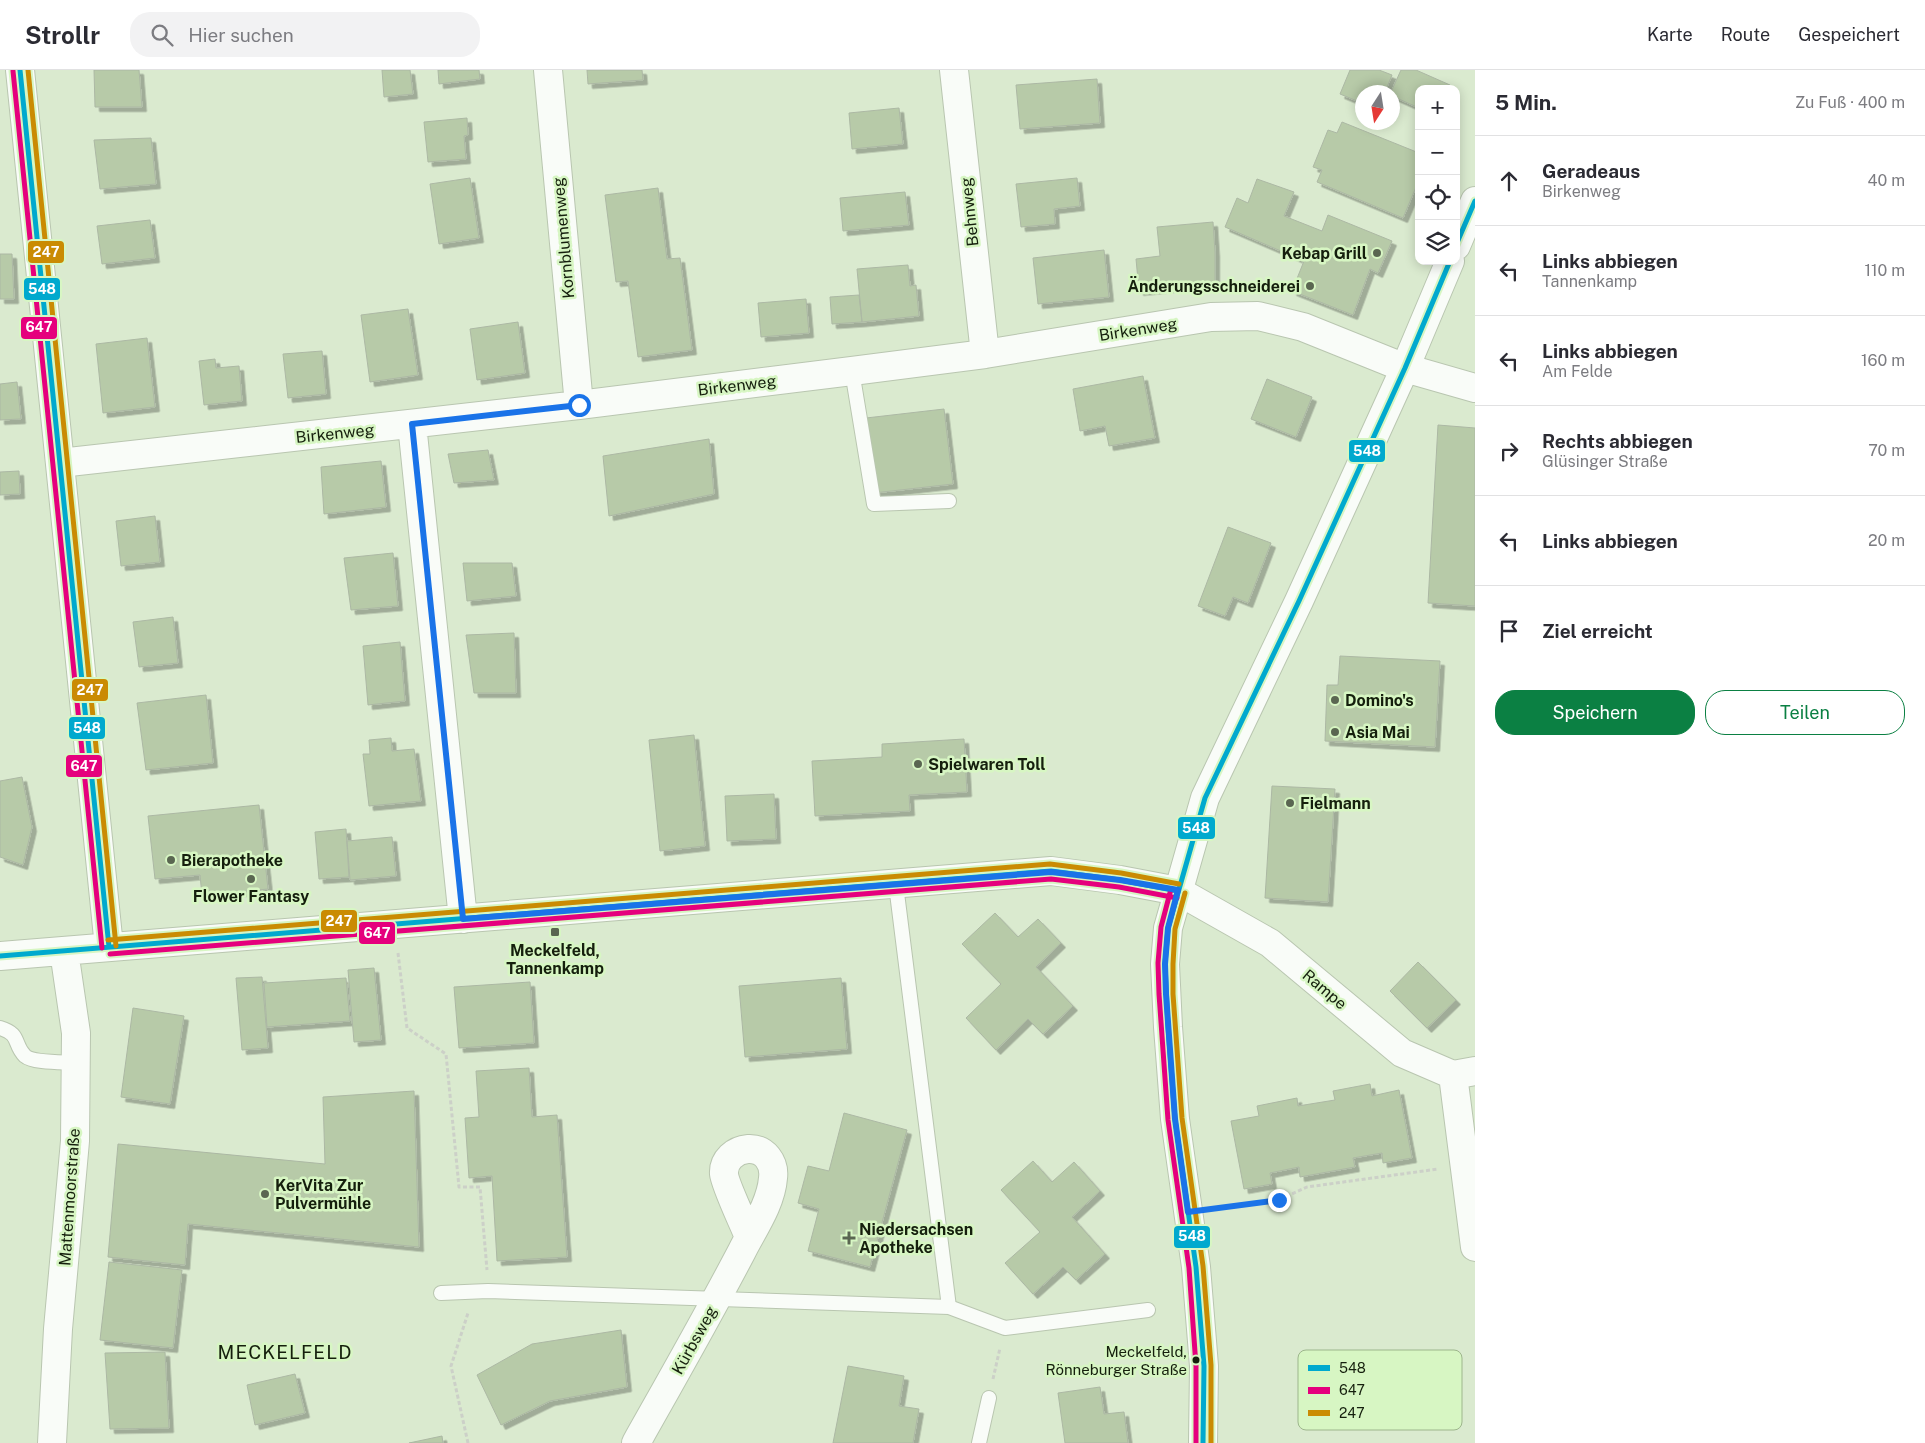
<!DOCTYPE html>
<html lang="de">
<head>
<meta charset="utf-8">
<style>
  :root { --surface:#fff; --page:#f2f2f3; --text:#2b2b33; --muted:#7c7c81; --line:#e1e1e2; --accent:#0b8043 }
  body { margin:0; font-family:"Public Sans",sans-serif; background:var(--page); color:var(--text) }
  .controls { position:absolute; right:15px; top:15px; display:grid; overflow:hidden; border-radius:10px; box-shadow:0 2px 12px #0003 }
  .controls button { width:45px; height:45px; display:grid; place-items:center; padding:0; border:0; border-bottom:1px solid var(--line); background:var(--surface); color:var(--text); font:25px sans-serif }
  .compass { position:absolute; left:1355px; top:15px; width:45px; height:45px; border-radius:50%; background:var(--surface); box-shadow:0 2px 12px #0003; rotate:192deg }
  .stop { position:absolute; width:15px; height:15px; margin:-11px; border:4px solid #1a73e8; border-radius:50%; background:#fff }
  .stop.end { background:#1a73e8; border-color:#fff; box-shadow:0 1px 5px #0008 }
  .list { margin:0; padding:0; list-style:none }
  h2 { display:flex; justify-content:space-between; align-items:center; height:65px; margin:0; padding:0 20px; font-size:21px }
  h2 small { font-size:16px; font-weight:400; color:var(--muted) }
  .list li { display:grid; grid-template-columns:32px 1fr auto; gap:15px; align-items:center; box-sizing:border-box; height:90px; padding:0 20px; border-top:1px solid var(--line) }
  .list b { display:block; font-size:19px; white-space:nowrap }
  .list p { margin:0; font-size:16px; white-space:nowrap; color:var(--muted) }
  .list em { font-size:16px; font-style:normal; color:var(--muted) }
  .actions { display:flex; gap:10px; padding:15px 20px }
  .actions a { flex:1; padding:11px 0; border:1px solid var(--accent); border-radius:20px; text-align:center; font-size:18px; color:var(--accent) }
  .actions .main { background:var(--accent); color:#fff }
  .icon { flex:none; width:28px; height:28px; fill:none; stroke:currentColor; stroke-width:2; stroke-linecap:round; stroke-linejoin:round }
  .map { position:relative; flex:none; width:1475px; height:1373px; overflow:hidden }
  header { display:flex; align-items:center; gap:30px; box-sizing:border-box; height:70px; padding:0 25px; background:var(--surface); border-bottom:1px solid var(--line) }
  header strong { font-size:24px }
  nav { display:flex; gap:28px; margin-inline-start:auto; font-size:18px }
  .search { width:350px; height:45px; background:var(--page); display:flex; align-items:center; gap:12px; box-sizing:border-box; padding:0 18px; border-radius:20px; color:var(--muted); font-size:19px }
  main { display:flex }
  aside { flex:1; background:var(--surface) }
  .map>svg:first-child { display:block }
  .building { fill:#b7caa8; stroke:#acb8a4; filter:url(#shadow) }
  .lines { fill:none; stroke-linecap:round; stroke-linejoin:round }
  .lane-casing { stroke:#b9c6b0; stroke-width:16 }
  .street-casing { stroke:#b9c6b0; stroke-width:30 }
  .secondary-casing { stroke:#b9c6b0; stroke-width:30 }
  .path { stroke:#ccd0c8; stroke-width:3; stroke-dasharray:4 2.5; stroke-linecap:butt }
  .lane { stroke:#f9fcf8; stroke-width:14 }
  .street { stroke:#f9fcf8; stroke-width:28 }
  .secondary { stroke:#f9fcf8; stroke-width:28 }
  .bus-1-casing { stroke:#d7f6c3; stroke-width:9 }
  .bus-2-casing { stroke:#d7f6c3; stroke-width:9 }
  .bus-3-casing { stroke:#d7f6c3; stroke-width:9 }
  .bus-1 { stroke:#00a9ce; stroke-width:5 }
  .bus-2 { stroke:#e5007d; stroke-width:5 }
  .bus-3 { stroke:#ca8b03; stroke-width:5 }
  .route { stroke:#1a73e8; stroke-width:6 }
  .poi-dot { fill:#5a6651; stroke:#d7f6c3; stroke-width:2 }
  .bus-dot { fill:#151f0d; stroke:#d7f6c3; stroke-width:2 }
  .labels { text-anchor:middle; stroke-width:5; stroke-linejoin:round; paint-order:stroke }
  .bus-label { font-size:15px; fill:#151f0d; stroke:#d7f6c3; text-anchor:end }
  .street-label { font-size:16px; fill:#151f0d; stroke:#d7f6c3 }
  .poi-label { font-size:16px; font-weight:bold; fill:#151f0d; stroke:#d7f6c3; text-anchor:start }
  .quarter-label { font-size:19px; letter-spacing:1px; fill:#151f0d; stroke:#d7f6c3 }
  .key { fill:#d7f6c3; stroke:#9db68c; stroke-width:1 }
  .key-label { font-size:14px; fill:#151f0d }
  .line-badge { stroke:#d7f6c3; stroke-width:2 }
  .badge-label { font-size:14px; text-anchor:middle; font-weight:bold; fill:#fff }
</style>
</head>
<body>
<header>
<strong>Strollr</strong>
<div class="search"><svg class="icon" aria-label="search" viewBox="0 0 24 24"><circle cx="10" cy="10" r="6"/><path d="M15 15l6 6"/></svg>Hier suchen</div>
<nav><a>Karte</a><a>Route</a><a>Gespeichert</a></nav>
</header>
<main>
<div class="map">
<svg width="1475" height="1373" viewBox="0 0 1475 1373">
  <defs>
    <filter id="shadow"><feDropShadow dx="4.5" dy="4.5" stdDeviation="0" flood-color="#0004"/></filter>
  </defs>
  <rect width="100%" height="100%" fill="#daeacf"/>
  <path class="building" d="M94,0H139L142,37H95Z
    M382,0H410L413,24L384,27Z
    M438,0H479L480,9L439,14Z
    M587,0H642L643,10L588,14Z
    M1350,0H1379L1392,5L1385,22H1362V33L1340,24Z
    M1401,0H1416L1450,15L1449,19H1419V38L1392,26L1391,22Z
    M1097,9L1100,53L1020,59L1016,15Z
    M899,38L903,74L852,79L849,43Z
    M467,48L468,65L464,66L466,89L428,92L424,52Z
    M1342,52L1419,83V110L1403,148L1317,112L1322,100L1313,97L1328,60L1337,63Z
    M151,68L156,114L100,119L94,70Z
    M470,108L479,168L439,174L430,114Z
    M1077,108L1080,136L1054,139L1055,154L1021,157L1016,114Z
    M1257,109L1294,122L1284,146L1322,161L1328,145L1392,171L1378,203L1370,199L1353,245L1292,221L1304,191L1225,157L1237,128L1248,133Z
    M658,118L667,189L680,188L692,280L638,287L628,211L616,212L605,125Z
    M905,122L909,155L843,161L840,128Z
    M150,150L155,188L102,194L97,156Z
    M1213,152L1215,182V213L1139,221L1136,189L1160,186L1157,157Z
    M1104,180L1109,227L1038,234L1033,188Z
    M0,184H12L14,229H0Z
    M908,195L910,216L916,215L919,246L862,252L857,199Z
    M859,225L862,252L832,254L830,227Z
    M806,229L809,263L761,267L758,233Z
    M408,239L418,305L370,312L361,245Z
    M518,252L525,303L477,310L470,259Z
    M147,268L155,337L103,343L96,274Z
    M322,281L326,324L288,328L283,284Z
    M215,289L216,298L239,296L242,331L204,335L199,291Z
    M1143,306L1155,368L1109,376L1105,356L1080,361L1073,319Z
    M1267,309L1312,327L1296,367L1251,349Z
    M17,312L21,349L0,350V314Z
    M944,339L953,414L874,423L866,348Z
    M1438,355L1475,358V536L1428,533Z
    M709,369L714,424L609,446L603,386Z
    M488,380L494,410L454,413L448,384Z
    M381,391L386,437L324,444L321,397Z
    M19,401L20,424L0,425V402Z
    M155,446L160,492L121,496L116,451Z
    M1228,457L1271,473L1248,533L1233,527L1225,546L1198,536Z
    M393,483L398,536L351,540L344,488Z
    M463,493H512L516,526L467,531Z
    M173,547L178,593L139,597L133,552Z
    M514,563L516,623H474L466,565Z
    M400,572L405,631L368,635L363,576Z
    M1340,586L1440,591L1435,677L1325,671L1327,615H1338Z
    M206,625L213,693L146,700L137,633Z
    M694,665L705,776L660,781L649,670Z
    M391,668L392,681L414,679L421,731L369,736L363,684H370L369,670Z
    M964,669L967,722L909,725L910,741L815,746L812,691L882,687V674Z
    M22,707L32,757L23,795L0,787V711Z
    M1272,716L1335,719L1328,832L1265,828Z
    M774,724L776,769L727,771L725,726Z
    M259,735L268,819L202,826L200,805L155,809L148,746Z
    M346,759L349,807L319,809L315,762Z
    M392,767L396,806L350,810L347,771Z
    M995,843L1018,867L1038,849L1061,873L1036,897L1073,936L1043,964L1028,949L996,980L966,948L1001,914L962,874Z
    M1418,892L1456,930L1427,958L1390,921Z
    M374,898L381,970L354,972L348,900Z
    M262,907L268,978L242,980L236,908Z
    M346,908L350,951L267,957L264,913Z
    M841,908L847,979L745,987L739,916Z
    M530,912L534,973L459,978L454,917Z
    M133,938L184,946L170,1034L121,1027Z
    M529,998L532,1047L557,1045L567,1187L497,1191L492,1106L469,1108L465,1048L479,1047L476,1001Z
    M1370,1014L1372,1026L1399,1020L1412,1088L1383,1093L1382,1083L1353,1088L1355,1097L1300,1107L1299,1097L1270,1103L1272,1114L1244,1119L1231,1051L1259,1046L1257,1036L1297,1028L1298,1036L1335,1030L1333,1021Z
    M414,1021L419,1177L188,1154L185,1195L108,1187L118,1074L325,1094L323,1027Z
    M844,1043L907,1060L870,1197L808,1181L819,1139L798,1133L808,1096L829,1101Z
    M1033,1091L1052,1112L1074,1092L1100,1121L1072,1147L1105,1184L1076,1210L1063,1197L1033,1224L1005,1193L1040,1162L1001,1120Z
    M109,1192L182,1200L173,1278L100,1270Z
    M621,1260L627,1317L550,1331L501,1355L477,1305L532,1274Z
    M165,1282L169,1358L110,1359L105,1283Z
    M848,1296L904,1306L899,1336L919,1339L913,1373H833Z
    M295,1304L305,1343L255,1355L247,1315Z
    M1100,1317L1104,1344L1124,1342L1128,1373H1065L1058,1323Z
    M442,1366L443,1373H409Z"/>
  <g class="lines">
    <g class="lane-casing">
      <path id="lane" d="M852,301L874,434L949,431
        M0,958C21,964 13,974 25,986C33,993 64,992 76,993
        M441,1223L488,1221L949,1237L896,815
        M949,1237L1005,1258L1148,1240
        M979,1373L989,1328"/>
    </g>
    <g class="street-casing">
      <path id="street" d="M20,0L109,877
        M548,0L579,335
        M954,0L985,284
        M412,354L463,849
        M60,393L579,335L852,301L985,284L1211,247L1258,246L1303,257L1405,298L1475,318
        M0,886L1051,801L1120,810L1178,821L1270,873L1402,983L1453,1005L1475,1001
        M1453,1005L1475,1177
        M52,1373L58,1259L75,1071L76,963L64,881
        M636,1373C672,1309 708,1246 742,1181C753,1159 771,1134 773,1108C775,1093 765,1078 748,1079C735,1080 723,1090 724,1104C725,1115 744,1154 749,1167"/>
    </g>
    <g class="secondary-casing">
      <path id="secondary" d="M1456,176L1475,131
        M1203,1373L1204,1296L1196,1197L1175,1049L1168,957L1165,894L1168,858L1205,728L1299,531L1405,298L1450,191"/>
    </g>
    <path class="path" d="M398,883L407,958L446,984L459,1117H480L487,1200
      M1216,1138L1279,1130L1307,1117L1438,1099
      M993,1309L1000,1278
      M468,1373L451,1296L468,1243"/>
    <use href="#lane" class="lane"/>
    <use href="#street" class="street"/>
    <use href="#secondary" class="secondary"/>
    <g class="bus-1-casing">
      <path id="bus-1" d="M20,0L109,877
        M1456,175L1475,131
        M0,886L1051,801L1120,810L1178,821
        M1203,1373L1204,1296L1196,1197L1175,1049L1168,957L1165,894L1168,858L1205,728L1299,531L1405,298L1450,191"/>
    </g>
    <g class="bus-2-casing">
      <path id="bus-2" d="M13,1L102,878
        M1171,819L1161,857L1158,893L1159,924L1168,1050L1189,1198L1196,1296V1373
        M110,884L1051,809L1119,817L1177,828"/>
    </g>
    <g class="bus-3-casing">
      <path id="bus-3" d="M28,0L116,876
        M1185,823L1175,859L1173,894V924L1182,1048L1203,1196L1211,1295V1373
        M108,870L1050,794L1121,803L1179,814"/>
    </g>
    <use href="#bus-1" class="bus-1"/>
    <use href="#bus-2" class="bus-2"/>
    <use href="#bus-3" class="bus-3"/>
  </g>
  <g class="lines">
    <path class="route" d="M579,335L412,354L463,849L1051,802L1120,810L1178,820L1168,858L1165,894L1166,924L1175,1049L1188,1142L1279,1130"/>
  </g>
  <g class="poi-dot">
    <circle cx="1377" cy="183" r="5"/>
    <circle cx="1310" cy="216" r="5"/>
    <circle cx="1335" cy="630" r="5"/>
    <circle cx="1335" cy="662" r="5"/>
    <circle cx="918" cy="694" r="5"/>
    <circle cx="1290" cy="733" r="5"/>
    <circle cx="171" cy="790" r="5"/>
    <circle cx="251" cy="809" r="5"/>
    <rect x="550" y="857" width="10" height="10" rx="2.5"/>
    <circle cx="265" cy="1124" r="5"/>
    <path d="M846.5 1160.5h5v5h5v5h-5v5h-5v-5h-5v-5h5z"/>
  </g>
  <circle class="bus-dot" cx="1196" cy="1290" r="4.5"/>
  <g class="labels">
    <g class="bus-label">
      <text x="1187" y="1287">Meckelfeld,<tspan x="1187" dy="18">Rönneburger Straße</tspan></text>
    </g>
    <g class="street-label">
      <text transform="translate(969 142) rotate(-96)" y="6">Behnweg</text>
      <text transform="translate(563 168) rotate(-95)" y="6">Kornblumenweg</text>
      <text transform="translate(1138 259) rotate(-9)" y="6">Birkenweg</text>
      <text transform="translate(737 315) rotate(-7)" y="6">Birkenweg</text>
      <text transform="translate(335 363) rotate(-6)" y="6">Birkenweg</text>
      <text transform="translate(1325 919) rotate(40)" y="6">Rampe</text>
      <text transform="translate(69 1127) rotate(-86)" y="6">Mattenmoorstraße</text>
      <text transform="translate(694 1270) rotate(-61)" y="6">Kürbsweg</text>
    </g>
    <g class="poi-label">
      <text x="1367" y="189" text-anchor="end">Kebap Grill</text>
      <text x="1300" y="222" text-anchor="end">Änderungsschneiderei</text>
      <text x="1345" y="636">Domino's</text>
      <text x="1345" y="668">Asia Mai</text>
      <text x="928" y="700">Spielwaren Toll</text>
      <text x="1300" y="739">Fielmann</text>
      <text x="181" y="796">Bierapotheke</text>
      <text x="251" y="832" text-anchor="middle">Flower Fantasy</text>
      <text x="555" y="886" text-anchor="middle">Meckelfeld,<tspan x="555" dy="18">Tannenkamp</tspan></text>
      <text x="275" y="1121">KerVita Zur<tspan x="275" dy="18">Pulvermühle</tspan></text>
      <text x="859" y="1165">Niedersachsen<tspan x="859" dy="18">Apotheke</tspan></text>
    </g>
    <g class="quarter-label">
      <text x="285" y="1289">MECKELFELD</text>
    </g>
  </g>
  <rect x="1298" y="1280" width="164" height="80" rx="8" class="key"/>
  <rect x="1308" y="1295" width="22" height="6" fill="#00a9ce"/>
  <rect x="1308" y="1317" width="22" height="7" fill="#e5007d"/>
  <rect x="1308" y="1340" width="22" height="6" fill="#ca8b03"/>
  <g class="key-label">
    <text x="1339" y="1303">548</text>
    <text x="1339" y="1325">647</text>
    <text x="1339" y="1348">247</text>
  </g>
  <g class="line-badge">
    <rect x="27" y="170" width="38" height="24" rx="5" fill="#ca8b03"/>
    <rect x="23" y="207" width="38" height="24" rx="5" fill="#00a9ce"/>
    <rect x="20" y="246" width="38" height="24" rx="5" fill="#e5007d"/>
    <rect x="1348" y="369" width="38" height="24" rx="5" fill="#00a9ce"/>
    <rect x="71" y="608" width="38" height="24" rx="5" fill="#ca8b03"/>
    <rect x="68" y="646" width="38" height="24" rx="5" fill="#00a9ce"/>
    <rect x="65" y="684" width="38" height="24" rx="5" fill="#e5007d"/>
    <rect x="1177" y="746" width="39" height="24" rx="5" fill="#00a9ce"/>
    <rect x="320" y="839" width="38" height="24" rx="5" fill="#ca8b03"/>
    <rect x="358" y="851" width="38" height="24" rx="5" fill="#e5007d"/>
    <rect x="1173" y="1155" width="38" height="24" rx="5" fill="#00a9ce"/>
  </g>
  <g class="badge-label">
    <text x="46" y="187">247</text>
    <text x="42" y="224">548</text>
    <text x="39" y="262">647</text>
    <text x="1367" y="386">548</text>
    <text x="90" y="625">247</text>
    <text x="87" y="663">548</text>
    <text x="84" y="701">647</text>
    <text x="1196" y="763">548</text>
    <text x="339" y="856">247</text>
    <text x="377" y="868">647</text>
    <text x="1192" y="1171">548</text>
  </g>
</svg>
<div class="controls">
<button>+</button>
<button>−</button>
<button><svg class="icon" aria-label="locate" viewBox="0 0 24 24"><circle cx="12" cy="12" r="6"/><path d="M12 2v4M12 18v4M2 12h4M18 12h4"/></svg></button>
<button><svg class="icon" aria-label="layers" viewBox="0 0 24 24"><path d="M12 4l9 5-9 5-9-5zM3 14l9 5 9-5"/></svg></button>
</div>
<svg class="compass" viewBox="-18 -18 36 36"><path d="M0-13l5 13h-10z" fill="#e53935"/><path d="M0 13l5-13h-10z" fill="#7c7c81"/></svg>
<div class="stop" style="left:579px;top:335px"></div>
<div class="stop end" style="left:1279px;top:1130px"></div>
</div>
<aside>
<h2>5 Min.<small>Zu Fuß · 400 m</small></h2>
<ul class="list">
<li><svg class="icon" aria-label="ahead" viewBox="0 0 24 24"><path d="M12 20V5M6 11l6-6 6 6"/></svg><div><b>Geradeaus</b><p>Birkenweg</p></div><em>40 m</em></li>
<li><svg class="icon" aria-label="left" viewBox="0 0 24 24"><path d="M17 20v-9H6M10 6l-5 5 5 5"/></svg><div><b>Links abbiegen</b><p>Tannenkamp</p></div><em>110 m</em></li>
<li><svg class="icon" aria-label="left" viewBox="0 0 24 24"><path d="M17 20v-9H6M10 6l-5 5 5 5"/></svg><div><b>Links abbiegen</b><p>Am Felde</p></div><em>160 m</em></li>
<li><svg class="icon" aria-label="right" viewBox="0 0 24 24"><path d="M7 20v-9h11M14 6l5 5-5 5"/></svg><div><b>Rechts abbiegen</b><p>Glüsinger Straße</p></div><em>70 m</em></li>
<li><svg class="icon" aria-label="left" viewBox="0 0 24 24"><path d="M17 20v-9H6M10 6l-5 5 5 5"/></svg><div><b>Links abbiegen</b></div><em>20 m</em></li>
<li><svg class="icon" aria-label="arrive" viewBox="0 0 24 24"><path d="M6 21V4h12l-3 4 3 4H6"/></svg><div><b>Ziel erreicht</b></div></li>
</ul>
<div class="actions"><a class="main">Speichern</a><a>Teilen</a></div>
</aside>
</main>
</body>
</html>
